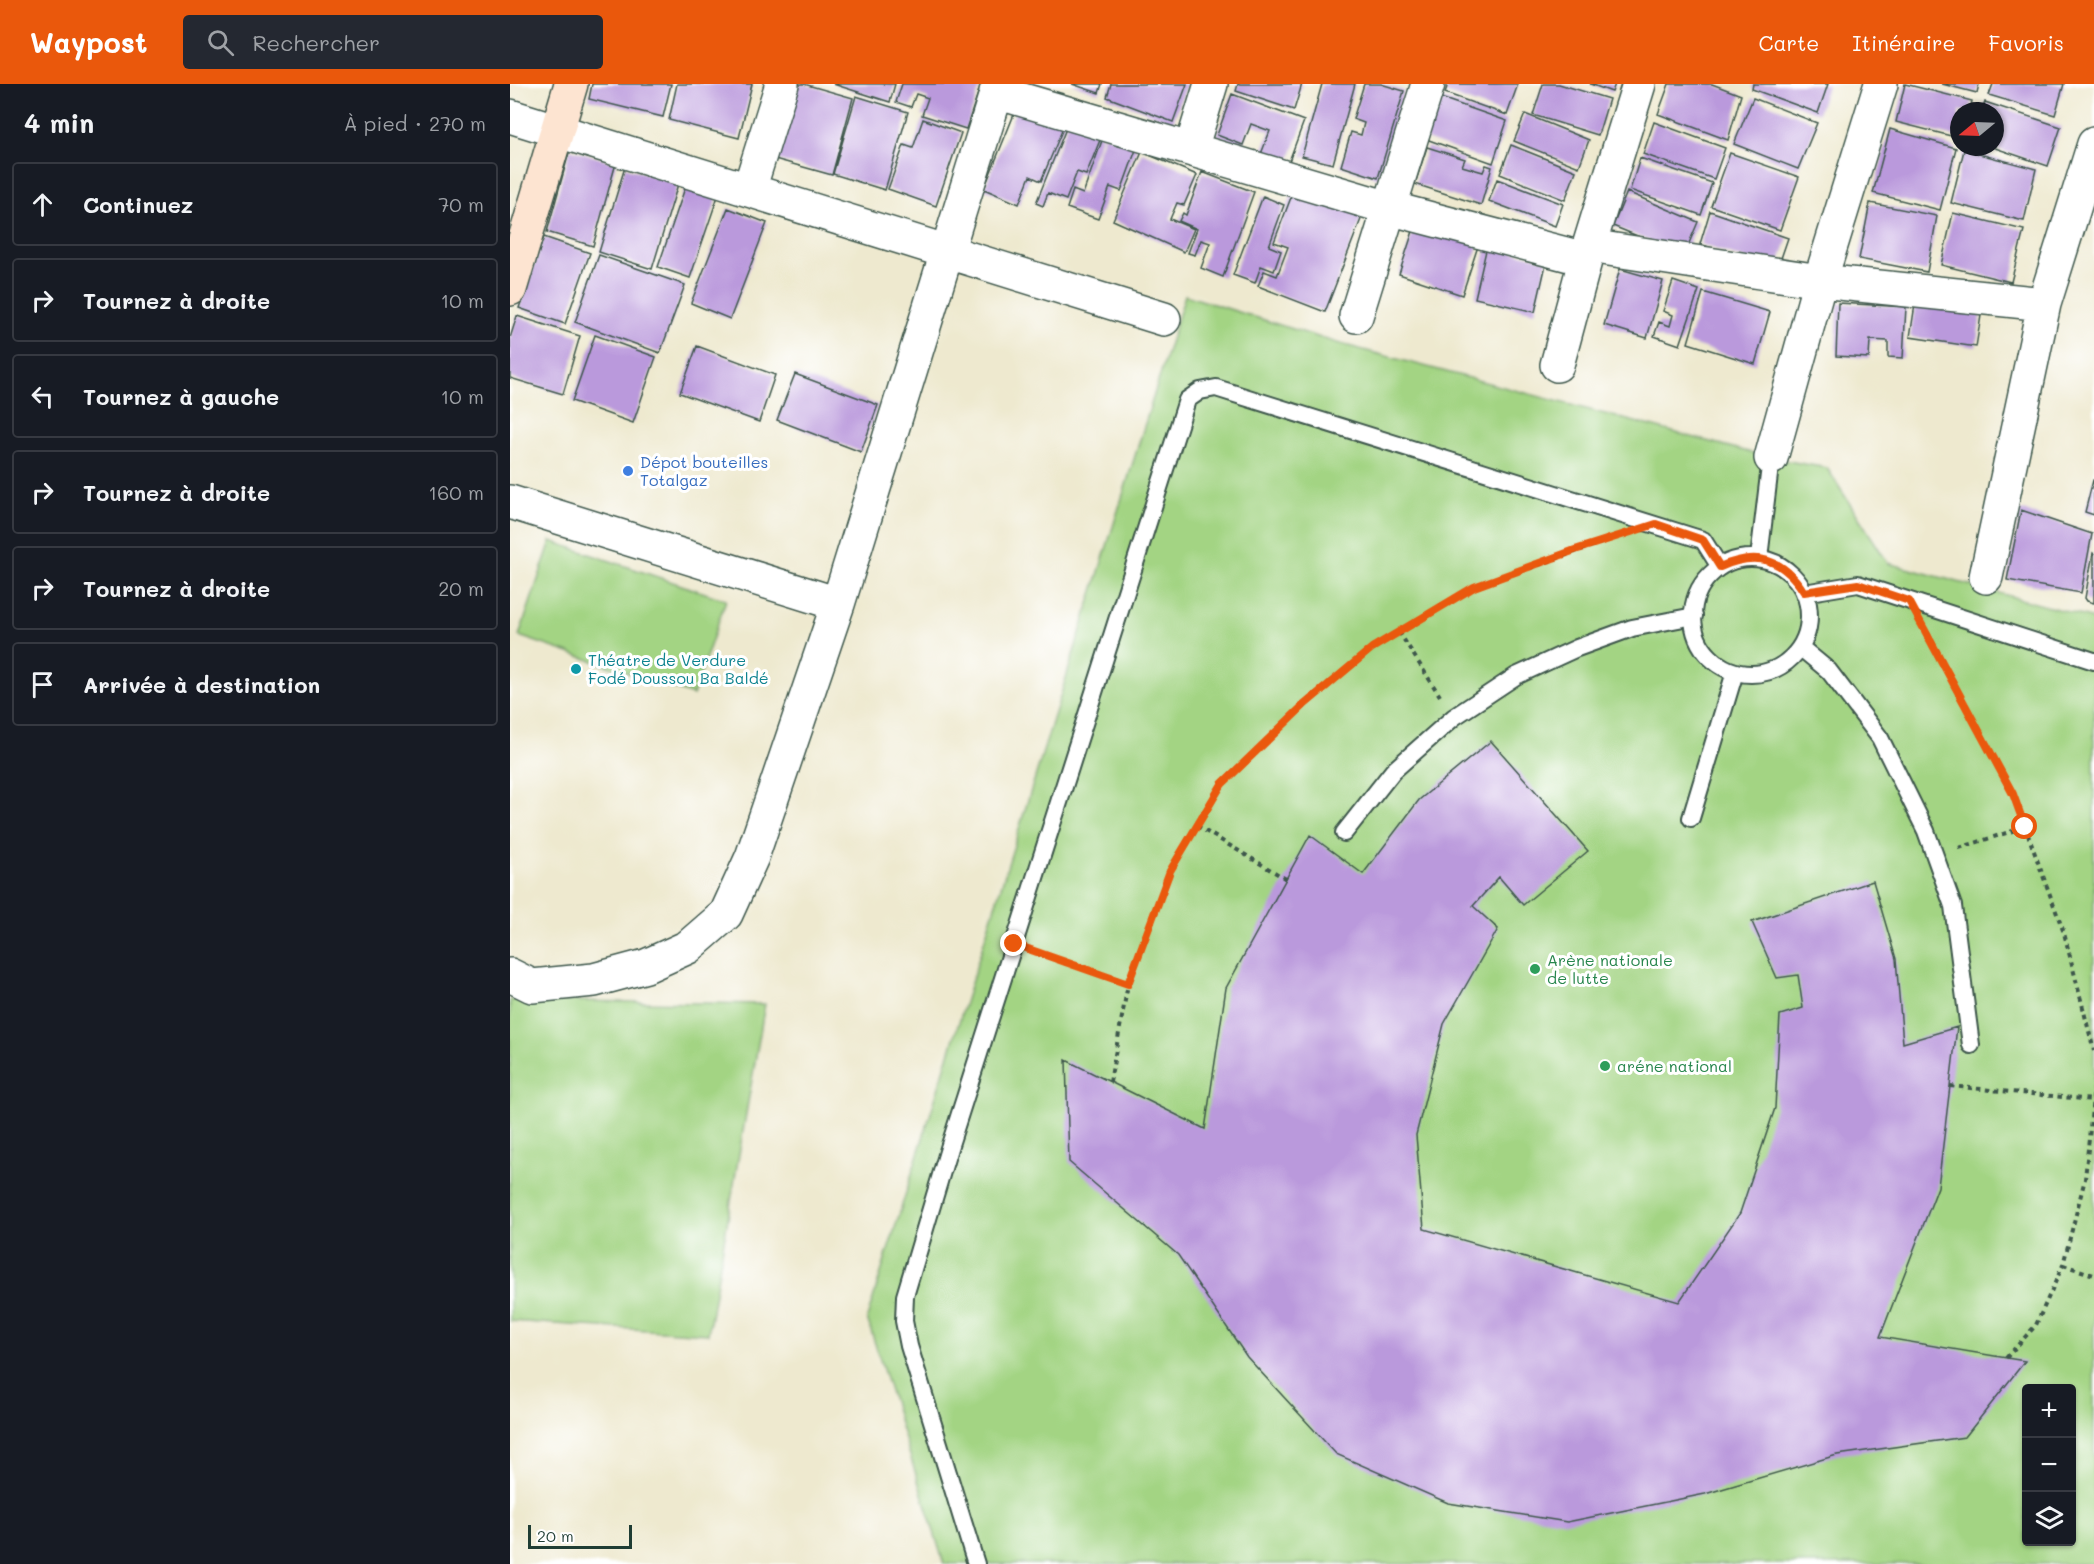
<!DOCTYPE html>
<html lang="fr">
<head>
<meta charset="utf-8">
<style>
  :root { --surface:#171b24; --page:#242831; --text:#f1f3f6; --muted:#9ea1a6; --line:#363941; --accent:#ea580c }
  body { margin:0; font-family:Mali,sans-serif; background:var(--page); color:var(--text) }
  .controls { position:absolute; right:18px; bottom:18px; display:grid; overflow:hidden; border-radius:6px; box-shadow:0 2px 4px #0004 }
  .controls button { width:54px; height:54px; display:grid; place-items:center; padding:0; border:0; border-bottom:2px solid var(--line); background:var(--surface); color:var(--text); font:30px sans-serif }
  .compass { position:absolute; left:1440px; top:18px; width:54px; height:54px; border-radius:50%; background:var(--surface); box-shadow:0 2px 4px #0004; rotate:251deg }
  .scale { position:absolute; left:18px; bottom:15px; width:104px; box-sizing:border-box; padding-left:6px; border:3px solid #1f3d34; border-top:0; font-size:16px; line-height:21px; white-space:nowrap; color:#1f3d34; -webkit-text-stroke:4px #fff; paint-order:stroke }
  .stop { position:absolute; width:18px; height:18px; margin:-14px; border:4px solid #ea580c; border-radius:50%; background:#fff }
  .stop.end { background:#ea580c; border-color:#fff; box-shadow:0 2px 6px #0008 }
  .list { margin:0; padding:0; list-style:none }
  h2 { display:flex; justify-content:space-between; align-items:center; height:78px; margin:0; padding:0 24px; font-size:26px }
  h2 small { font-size:20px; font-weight:400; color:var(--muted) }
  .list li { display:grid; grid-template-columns:39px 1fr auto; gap:18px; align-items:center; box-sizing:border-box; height:84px; margin:0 12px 12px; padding:0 12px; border:2px solid var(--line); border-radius:6px }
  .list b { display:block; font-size:22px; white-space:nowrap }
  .list em { font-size:20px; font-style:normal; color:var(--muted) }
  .icon { flex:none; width:33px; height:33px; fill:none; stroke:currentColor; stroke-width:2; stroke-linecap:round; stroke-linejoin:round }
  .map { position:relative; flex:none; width:1584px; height:1480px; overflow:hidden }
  header { display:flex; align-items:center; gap:36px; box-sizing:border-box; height:84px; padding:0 30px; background:var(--accent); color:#fff }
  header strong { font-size:28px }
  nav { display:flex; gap:33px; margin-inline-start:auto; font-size:21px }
  .search { width:420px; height:54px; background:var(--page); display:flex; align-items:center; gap:15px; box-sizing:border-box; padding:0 21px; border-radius:6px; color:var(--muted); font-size:22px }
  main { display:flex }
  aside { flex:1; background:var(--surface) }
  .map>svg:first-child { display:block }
  .green { fill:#a3d483; stroke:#61885c; stroke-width:1.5; fill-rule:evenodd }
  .building { fill:#ba99dc }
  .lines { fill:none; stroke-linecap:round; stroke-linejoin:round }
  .lane-casing { stroke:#3e574b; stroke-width:20 }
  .street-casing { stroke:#3e574b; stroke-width:36 }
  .secondary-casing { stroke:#3e574b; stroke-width:36 }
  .path { stroke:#3e574b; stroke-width:4; stroke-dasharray:4.5 4.5; stroke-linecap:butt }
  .lane { stroke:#fff; stroke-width:16 }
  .street { stroke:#fff; stroke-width:33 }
  .secondary { stroke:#fde4d1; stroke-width:33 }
  .route { stroke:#ea580c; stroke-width:8 }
  .shop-dot { fill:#3f7fe0; stroke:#fff; stroke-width:2 }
  .culture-dot { fill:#0f9aa8; stroke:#fff; stroke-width:2 }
  .leisure-dot { fill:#2e9e5b; stroke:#fff; stroke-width:2 }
  .labels { text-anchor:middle; stroke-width:6; stroke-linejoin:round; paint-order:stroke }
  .shop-label { font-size:16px; fill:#366cbe; stroke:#fff; text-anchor:start }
  .culture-label { font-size:16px; fill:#0d838f; stroke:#fff; text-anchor:start }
  .leisure-label { font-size:16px; fill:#27864d; stroke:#fff; text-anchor:start }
</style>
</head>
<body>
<header>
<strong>Waypost</strong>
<div class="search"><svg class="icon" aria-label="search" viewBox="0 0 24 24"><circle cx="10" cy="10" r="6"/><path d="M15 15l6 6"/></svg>Rechercher</div>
<nav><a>Carte</a><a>Itinéraire</a><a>Favoris</a></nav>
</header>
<main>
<aside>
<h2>4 min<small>À pied · 270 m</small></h2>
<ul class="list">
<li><svg class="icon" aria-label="ahead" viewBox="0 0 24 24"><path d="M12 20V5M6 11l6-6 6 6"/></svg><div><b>Continuez</b></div><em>70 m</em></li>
<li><svg class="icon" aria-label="right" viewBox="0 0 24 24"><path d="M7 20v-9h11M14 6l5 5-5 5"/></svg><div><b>Tournez à droite</b></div><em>10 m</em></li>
<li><svg class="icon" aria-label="left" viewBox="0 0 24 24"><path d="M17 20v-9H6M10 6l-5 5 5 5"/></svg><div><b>Tournez à gauche</b></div><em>10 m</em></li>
<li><svg class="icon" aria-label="right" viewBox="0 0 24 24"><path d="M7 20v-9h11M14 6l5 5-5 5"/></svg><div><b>Tournez à droite</b></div><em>160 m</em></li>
<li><svg class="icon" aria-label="right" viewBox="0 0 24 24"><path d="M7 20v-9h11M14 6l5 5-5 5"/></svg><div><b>Tournez à droite</b></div><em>20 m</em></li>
<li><svg class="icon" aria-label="arrive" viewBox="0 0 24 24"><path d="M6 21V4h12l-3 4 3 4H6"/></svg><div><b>Arrivée à destination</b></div></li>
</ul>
</aside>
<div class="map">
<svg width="1584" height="1480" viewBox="0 0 1584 1480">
  <rect width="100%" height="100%" fill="#fff"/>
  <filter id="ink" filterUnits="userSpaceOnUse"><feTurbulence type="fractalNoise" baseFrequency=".0167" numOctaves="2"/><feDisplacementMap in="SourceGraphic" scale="12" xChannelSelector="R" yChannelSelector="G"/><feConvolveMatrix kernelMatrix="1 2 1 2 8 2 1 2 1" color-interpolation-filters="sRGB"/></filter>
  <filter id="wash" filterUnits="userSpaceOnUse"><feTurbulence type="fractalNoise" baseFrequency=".008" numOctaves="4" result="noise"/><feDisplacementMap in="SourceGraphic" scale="24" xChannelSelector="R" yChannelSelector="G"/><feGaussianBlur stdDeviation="1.35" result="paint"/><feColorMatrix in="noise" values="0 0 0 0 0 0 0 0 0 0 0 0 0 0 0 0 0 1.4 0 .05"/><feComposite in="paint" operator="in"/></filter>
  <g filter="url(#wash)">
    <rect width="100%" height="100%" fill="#eee9cf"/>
    <path class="green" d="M675,211L827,259L1261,374L1317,384L1378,479L1584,535V1480H434L357,1234ZM1516,1304H1562V1458H1516Z
      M41,457L216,516L183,611L9,552Z
      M0,916L255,920L198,1250L0,1237Z"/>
    <g id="blocks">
      <path class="building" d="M82,0H161L153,33L79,15Z
        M167,0H242L229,54L159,36Z
        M281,0H294L343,14L322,91L261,74Z
        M323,0H385L380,18Z
        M392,0H471L456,45L412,31L418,14L406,10L401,23L386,18Z
        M562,0H592L589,9Z
        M601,0H677L663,38L597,13Z
        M728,0H792L784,26L726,7Z
        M812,0H845L823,80L792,72Z
        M854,0H871L894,7L868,94L831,82L841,48L851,51L854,39L843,35Z
        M938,0H1008L997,31L935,9Z
        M1033,0H1049L1099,15L1088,51L1023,31Z
        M1080,0H1105L1102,8Z
        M1159,0H1202L1231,11L1218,56L1148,30Z
        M1243,0H1318L1308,29L1242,5Z
        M1395,0L1462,17L1460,27H1449V54L1386,38Z
        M1432,0H1469L1467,9Z
        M1483,0H1554L1545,31L1479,11Z
        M722,10L794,37L778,80L751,70L760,47L741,40L733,61L707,51Z
        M346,12L398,28L375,106L323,90Z
        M931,14L997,37L983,79L916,55Z
        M1243,14L1307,39L1288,85L1224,60Z
        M509,18L556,37L531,97L520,92L509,120L474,105Z
        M1475,18L1551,43L1538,82L1485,64V27H1472Z
        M1015,30L1079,56L1069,83L1004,57Z
        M413,35L451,49L426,122L378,105L394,61L403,64Z
        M559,37L592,51L576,91L567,88L556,116L538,109L533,122L526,119Z
        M1144,38L1215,64L1204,95L1133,70Z
        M1380,45L1446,64L1430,126L1363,109Z
        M594,51L627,63L611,107L600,103L588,135L557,124L563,106L573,110Z
        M1001,61L1066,87L1055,116L990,90Z
        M917,63L955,75L952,82L973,88L976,81L982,83L971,121L905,100Z
        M60,65L106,79L83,162L37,148Z
        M1454,66L1526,85L1514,137L1441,119Z
        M632,68L687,91L674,121L667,119L660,135L684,145L674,168L603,136Z
        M1220,69L1289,93L1270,146L1201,122Z
        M1130,74L1202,99L1191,131L1120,106Z
        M115,83L168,100L142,185L89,168Z
        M692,88L744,108L713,193L691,184L700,159L691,156L685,171L678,169L687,145L669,137L673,129L676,131Z
        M987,95L1053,120L1045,142L979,117Z
        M176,101L208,112L180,194L148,183Z
        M785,103L853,130L815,228L748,202L754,187L767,192L778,163L764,158Z
        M1117,108L1188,138L1174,171L1103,142Z
        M753,112L774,121L759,162L771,167L764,187L751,182L745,199L723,191Z
        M1360,119L1427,132L1417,188L1349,175Z
        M218,124L257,139L220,235L181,219Z
        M1200,127L1278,154L1267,186L1190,160Z
        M1443,129L1514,146L1501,198L1431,181Z
        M906,138L969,159L952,211L889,190Z
        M34,153L80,169L55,240L9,224Z
        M977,162L1037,176L1025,228L965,214Z
        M89,171L175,201L150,269L65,238Z
        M1110,185L1153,197L1137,254L1094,241Z
        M1163,197L1189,206L1170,261L1144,252L1149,238L1160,242L1163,231L1153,227Z
        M1193,208L1260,228L1245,280L1178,259Z
        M1406,214L1472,225L1466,263L1400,253Z
        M1328,219L1396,223L1393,274L1378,273V257L1360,256L1359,274L1326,272Z
        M7,232L70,252L53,310L0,294V254Z
        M85,251L146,273L123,339L62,317Z
        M187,262L265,291L249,338L170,309Z
        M285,290L368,321L351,368L267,336Z
        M1583,396H1584V431L1575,428Z
        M1511,426L1582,450L1571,509L1497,496Z
        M1583,469L1584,470V519L1577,517L1575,514Z
        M981,657L1078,767L1013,821L989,793L963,822L988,845L934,940L906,1051L914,1145L1169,1218L1230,1129L1265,1024L1270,931L1293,924L1288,891L1267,894L1242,838L1363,797L1386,875L1393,959L1447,943L1428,1103L1370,1253L1515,1277L1455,1353L1327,1371L1195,1410L1057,1438L938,1419L826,1370L737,1273L668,1171L559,1078L556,976L695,1045L716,904L800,751L853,790L909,716Z"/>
    </g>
  </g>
  <g filter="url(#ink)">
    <use href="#blocks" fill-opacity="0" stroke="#3e574b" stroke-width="1.5"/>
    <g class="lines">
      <g class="lane-casing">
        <path id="lane" d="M1249,474L1261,374
          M1183 532a58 58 0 1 1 116 0a58 58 0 1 1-116 0Z
          M1294,509L1348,500L1584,577
          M1290,563L1319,587L1370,654L1416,747L1443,822L1461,961
          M1181,734L1225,588
          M834,749L883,687L944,633L1006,592L1067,564L1122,544L1184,532
          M466,1480L399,1262L394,1237L395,1212L439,1064L677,316L690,307L706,304L1193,456L1210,483"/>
      </g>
      <g class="street-casing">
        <path id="street" d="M486,8L879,124L1075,175
          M0,32L654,235
          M681,65L701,0
          M239,106L272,0
          M1079,162L1310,197L1534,220
          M846,232L918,0
          M1047,281L1079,162L1129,0
          M1261,374L1310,197L1371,0
          M0,418L328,520
          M1476,493L1534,220L1584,60
          M0,891L22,902L84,896L136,882L178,863L216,830L242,773L328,520L489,0"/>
      </g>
      <g class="secondary-casing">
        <path id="secondary" d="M0,205L61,0"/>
      </g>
      <path class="path" d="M889,548L930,612
        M1417,549L1503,710L1554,849L1584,967
        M687,742L776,795
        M1449,764L1515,743
        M528,869L618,900
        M600,998L618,900L660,787L712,700L794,621L862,564L964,503L1101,455
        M1440,1002L1583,1016
        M1553,1181L1584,1191
        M1496,1274L1526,1241L1553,1181L1575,1095L1584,1004"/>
      <use href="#lane" class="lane"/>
      <use href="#street" class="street"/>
      <use href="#secondary" class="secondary"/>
    </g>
  </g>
  <g class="lines" filter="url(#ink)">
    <path class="route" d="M504,860L618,900L660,787L712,700L794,621L862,564L964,503L1065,466L1146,440L1193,456L1210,483C1246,467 1273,474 1294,508L1348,500L1399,517L1503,710L1515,743"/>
  </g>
  <circle class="shop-dot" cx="118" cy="387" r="6"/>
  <circle class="culture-dot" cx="66" cy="585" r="6"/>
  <g class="leisure-dot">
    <circle cx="1025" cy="885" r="6"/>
    <circle cx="1095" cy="982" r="6"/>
  </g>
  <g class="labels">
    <g class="shop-label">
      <text x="130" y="384">Dépot bouteilles<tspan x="130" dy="18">Totalgaz</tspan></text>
    </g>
    <g class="culture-label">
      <text x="78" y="582">Théatre de Verdure<tspan x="78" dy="18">Fodé Doussou Ba Baldé</tspan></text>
    </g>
    <g class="leisure-label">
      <text x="1037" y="882">Arène nationale<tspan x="1037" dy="18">de lutte</tspan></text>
      <text x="1107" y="988">aréne national</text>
    </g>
  </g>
</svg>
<div class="controls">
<button>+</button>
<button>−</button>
<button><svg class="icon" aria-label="layers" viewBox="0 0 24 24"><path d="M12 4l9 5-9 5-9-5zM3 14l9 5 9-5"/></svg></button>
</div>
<svg class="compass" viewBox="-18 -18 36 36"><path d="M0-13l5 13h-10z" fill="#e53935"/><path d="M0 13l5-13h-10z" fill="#9ea1a6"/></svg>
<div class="scale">20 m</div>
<div class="stop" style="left:1515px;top:743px"></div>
<div class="stop end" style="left:504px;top:860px"></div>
</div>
</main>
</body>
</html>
